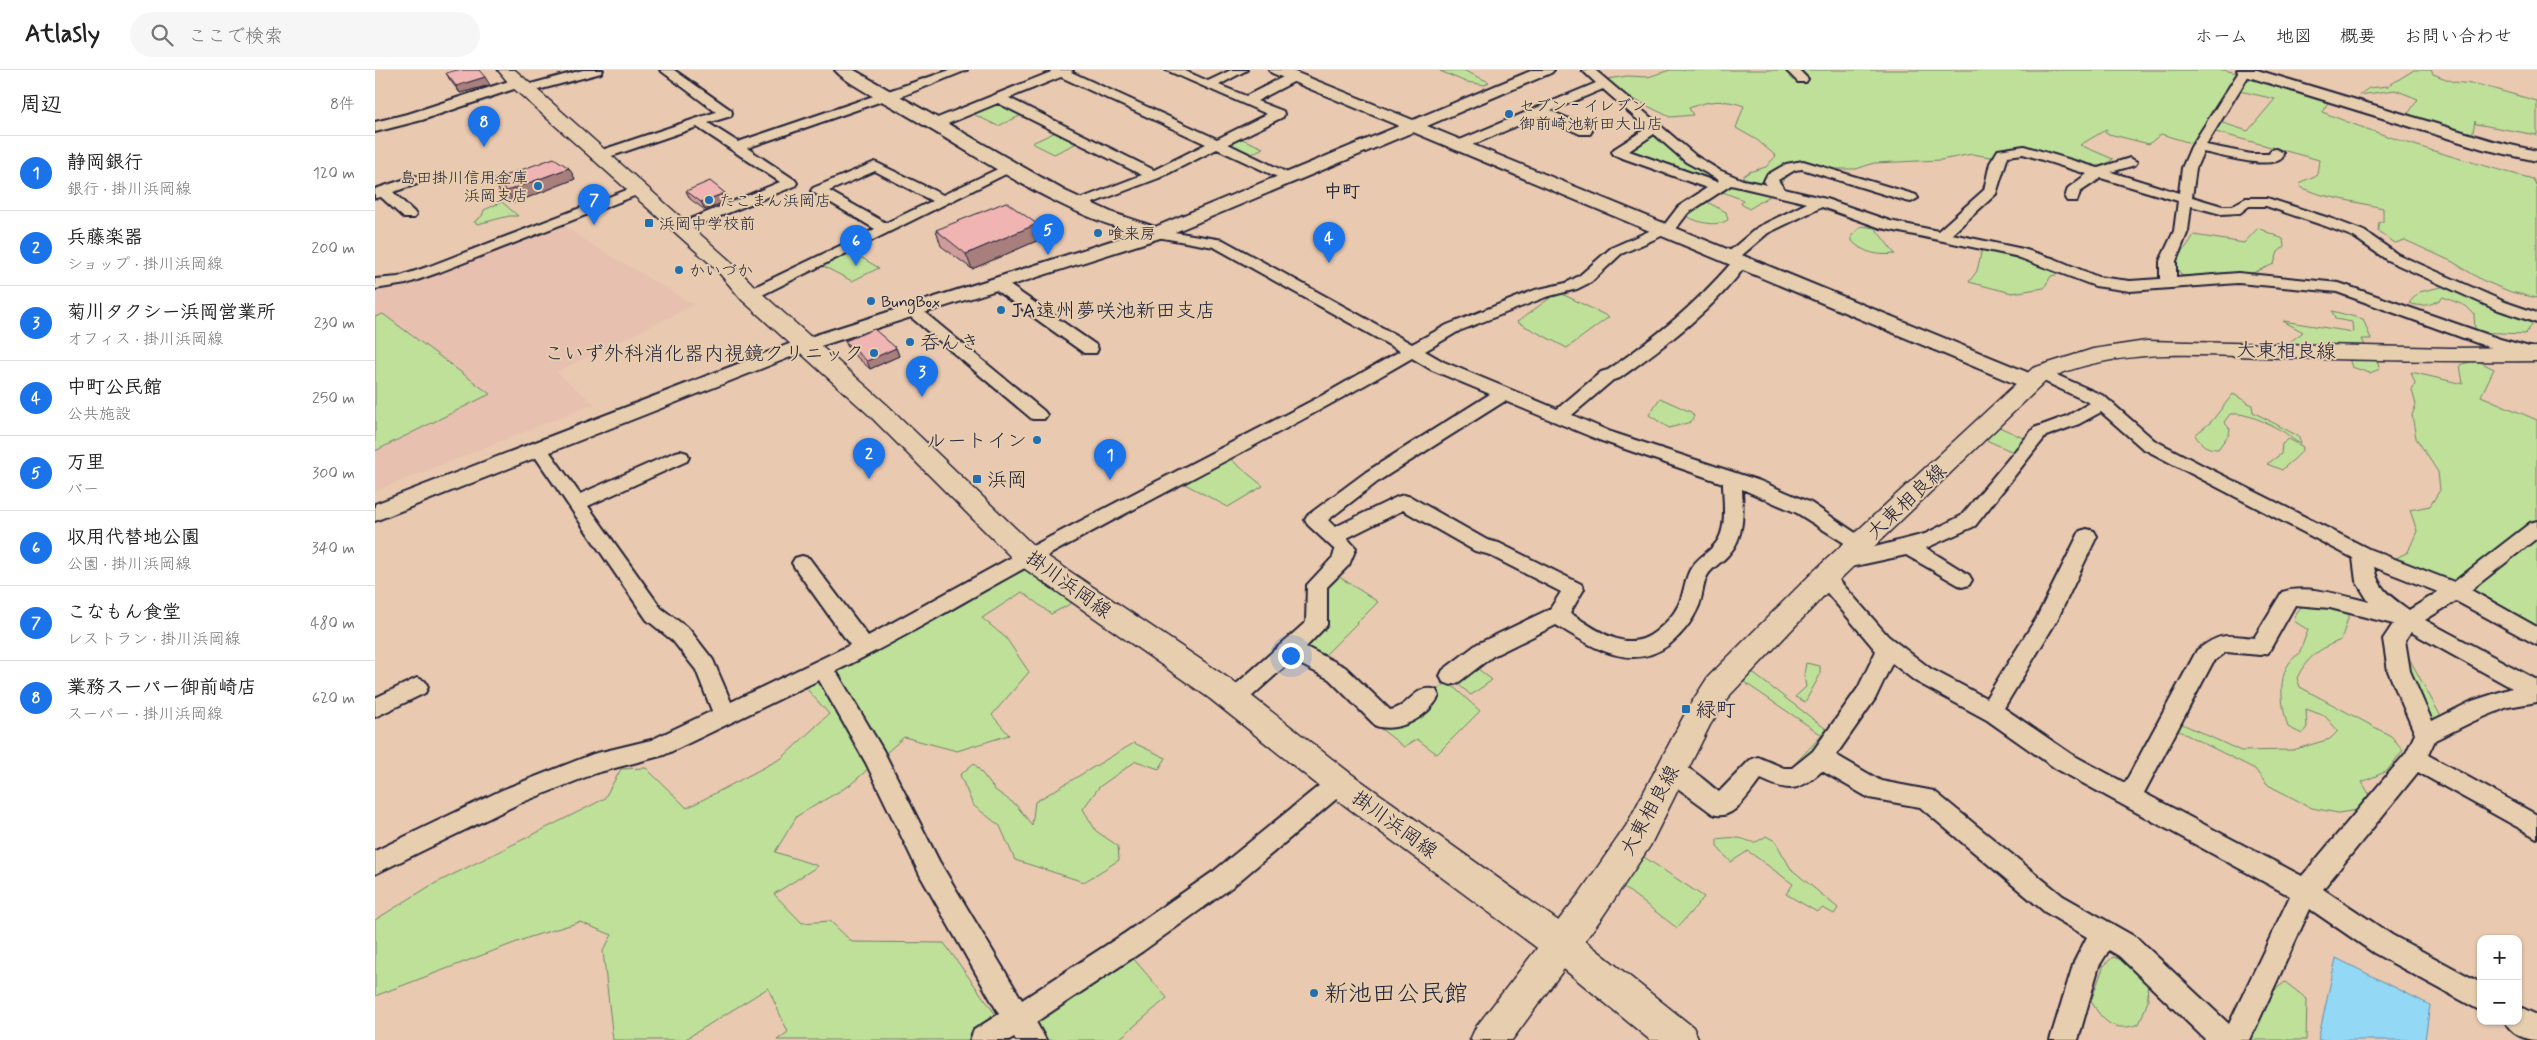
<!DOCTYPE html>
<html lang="ja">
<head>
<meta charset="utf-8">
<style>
  :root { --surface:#fff; --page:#f6f6f6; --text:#222; --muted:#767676; --line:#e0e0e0; --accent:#1a73e8 }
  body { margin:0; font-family:Mynerve,"Klee One",sans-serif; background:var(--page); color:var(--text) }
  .controls { position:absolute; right:15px; bottom:15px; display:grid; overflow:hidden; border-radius:10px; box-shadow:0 1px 4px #0004 }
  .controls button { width:45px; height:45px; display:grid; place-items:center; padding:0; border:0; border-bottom:1px solid var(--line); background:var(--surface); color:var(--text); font:25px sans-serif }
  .you { position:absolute; left:915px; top:585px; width:18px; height:18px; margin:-12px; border:4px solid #fff; border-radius:50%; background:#1a73e8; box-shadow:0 0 0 8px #1a73e833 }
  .badge { display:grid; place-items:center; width:32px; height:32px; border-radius:50%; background:var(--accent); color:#fff; font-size:16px; font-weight:700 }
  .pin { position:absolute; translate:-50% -41px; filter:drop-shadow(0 1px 2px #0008) }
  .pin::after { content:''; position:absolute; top:26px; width:18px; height:15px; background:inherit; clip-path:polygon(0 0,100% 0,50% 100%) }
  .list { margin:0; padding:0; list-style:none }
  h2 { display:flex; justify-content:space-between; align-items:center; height:65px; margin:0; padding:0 20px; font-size:21px }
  h2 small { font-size:16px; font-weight:400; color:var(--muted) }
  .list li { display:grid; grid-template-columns:32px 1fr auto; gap:15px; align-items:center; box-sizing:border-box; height:75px; padding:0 20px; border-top:1px solid var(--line) }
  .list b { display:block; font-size:19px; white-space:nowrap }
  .list p { margin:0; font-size:16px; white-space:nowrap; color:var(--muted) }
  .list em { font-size:16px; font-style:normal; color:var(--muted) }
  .icon { flex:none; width:28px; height:28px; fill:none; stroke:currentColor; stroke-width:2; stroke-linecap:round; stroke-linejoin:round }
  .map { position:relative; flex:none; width:2162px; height:970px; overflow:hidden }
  header { display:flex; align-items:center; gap:30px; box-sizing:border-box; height:70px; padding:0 25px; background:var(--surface); border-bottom:1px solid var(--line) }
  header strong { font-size:24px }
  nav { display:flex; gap:28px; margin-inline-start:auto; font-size:18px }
  .search { width:350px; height:45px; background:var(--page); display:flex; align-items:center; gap:12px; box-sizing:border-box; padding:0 18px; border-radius:28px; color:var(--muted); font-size:19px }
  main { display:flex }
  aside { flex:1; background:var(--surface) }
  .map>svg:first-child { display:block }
  .built { fill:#e7c0af }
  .green { fill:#bfe099; stroke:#70816a }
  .water { fill:#93d8f5; stroke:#668fab }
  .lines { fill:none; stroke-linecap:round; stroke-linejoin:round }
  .minor-casing { stroke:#22223b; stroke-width:4 }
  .tertiary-casing { stroke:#22223b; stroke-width:4 }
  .secondary-casing { stroke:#22223b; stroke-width:3 }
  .primary-casing { stroke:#22223b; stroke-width:3 }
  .minor { fill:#e7ceaf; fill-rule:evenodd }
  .tertiary { fill:#e7ceaf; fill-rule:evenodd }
  .secondary { fill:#e7ceaf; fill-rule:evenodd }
  .primary { fill:#e7ceaf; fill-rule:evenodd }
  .wall { fill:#ce9c99; stroke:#22223b }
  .shaded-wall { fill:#a87f7d; stroke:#22223b }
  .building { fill:#f0b5b2; stroke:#22223b }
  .poi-dot { fill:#1f6fb2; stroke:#e7ceaf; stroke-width:2 }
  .labels { text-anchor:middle; stroke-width:4; stroke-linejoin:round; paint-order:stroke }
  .far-poi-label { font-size:16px; fill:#22223b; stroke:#e7ceaf; text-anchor:start }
  .far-neighbourhood-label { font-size:18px; font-weight:bold; fill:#22223b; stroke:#e7ceaf }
  .poi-label { font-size:20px; fill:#22223b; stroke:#e7ceaf; text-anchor:start }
  .street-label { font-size:20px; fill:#22223b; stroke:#e7ceaf }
  .near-poi-label { font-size:24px; fill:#22223b; stroke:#e7ceaf; text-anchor:start }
</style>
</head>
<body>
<header>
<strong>Atlasly</strong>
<div class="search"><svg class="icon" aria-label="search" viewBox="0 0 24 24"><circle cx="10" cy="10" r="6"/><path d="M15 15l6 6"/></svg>ここで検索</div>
<nav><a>ホーム</a><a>地図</a><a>概要</a><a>お問い合わせ</a></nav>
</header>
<main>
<aside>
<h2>周辺<small>8件</small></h2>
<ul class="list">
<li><span class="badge">1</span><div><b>静岡銀行</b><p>銀行 · 掛川浜岡線</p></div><em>120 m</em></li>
<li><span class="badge">2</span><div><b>兵藤楽器</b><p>ショップ · 掛川浜岡線</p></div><em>200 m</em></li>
<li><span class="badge">3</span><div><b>菊川タクシー浜岡営業所</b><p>オフィス · 掛川浜岡線</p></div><em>230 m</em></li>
<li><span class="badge">4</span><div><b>中町公民館</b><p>公共施設</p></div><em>250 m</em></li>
<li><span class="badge">5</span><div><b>万里</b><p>バー</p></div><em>300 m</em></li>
<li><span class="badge">6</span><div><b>収用代替地公園</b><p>公園 · 掛川浜岡線</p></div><em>340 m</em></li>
<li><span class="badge">7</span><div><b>こなもん食堂</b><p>レストラン · 掛川浜岡線</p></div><em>480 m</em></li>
<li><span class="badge">8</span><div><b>業務スーパー御前崎店</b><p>スーパー · 掛川浜岡線</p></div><em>620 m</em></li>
</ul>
</aside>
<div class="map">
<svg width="2162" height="970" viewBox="0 0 2162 970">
  <rect width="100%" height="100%" fill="#e9c9b0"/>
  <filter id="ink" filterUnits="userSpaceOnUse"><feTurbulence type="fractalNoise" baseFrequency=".02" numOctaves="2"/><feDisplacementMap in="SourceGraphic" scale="10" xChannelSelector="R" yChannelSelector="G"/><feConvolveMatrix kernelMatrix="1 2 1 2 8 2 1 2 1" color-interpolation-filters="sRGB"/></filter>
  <g filter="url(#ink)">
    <path class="built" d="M186,153L211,171L319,235L181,302L219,334L0,421V218Z"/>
    <path class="green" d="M1088,0L1114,12L1110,15L1091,12L1065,1Z
      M1295,0H1849L1867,4L1822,75L1786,64L1774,74L1730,63L1732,59L1705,75L1738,89L1721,101C1691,91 1652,67 1622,88L1597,84L1566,90L1499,93L1481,99H1458L1429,93L1399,118L1367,107L1374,102L1391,97L1401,86L1382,70L1361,58L1369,36C1350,29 1334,30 1314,38L1318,45L1295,47L1254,27L1232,9L1252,6L1273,7Z
      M2039,0H2056L2058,4L2079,12L2105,15L2162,31V65L2101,54L2100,51L2097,67L2031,47L2043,29L2020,20L1984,25L1994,18L2013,16Z
      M1872,6L1954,31L1947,42C2016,70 2087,90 2158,109L2161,115L2162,102V228L2136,222L2107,210L2078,192L2030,170L2020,173L2003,161L2004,152H2008V138L1947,125L1925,117L1926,112L1942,105L1944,90L1837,61L1841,51L1873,61L1900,29L1860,20Z
      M624,32L647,45L623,56L594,42Z
      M683,61L704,72L679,84L657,73Z
      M1280,64L1322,99L1346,111L1341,115L1251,83Z
      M865,68L888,78L876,84L856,75Z
      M1355,113L1398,124L1374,139L1366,134L1368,130L1343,120Z
      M1323,131L1332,132L1351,142L1353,150C1341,157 1325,153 1313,147L1316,142L1314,137Z
      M127,132L143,146H134L103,154L99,152L107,146L109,140Z
      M1487,156L1500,158L1520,184C1504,186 1488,183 1477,171V165Z
      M1883,158L1908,169L1909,177L1903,182L1899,194L1873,205L1807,206L1798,191L1812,176L1819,165L1869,173Z
      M1607,179L1692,202L1676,206L1669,218L1637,223L1594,212L1602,201Z
      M475,181L504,198L477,211L446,195Z
      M2075,215L2158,254L2150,264L2102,262L2100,261L2099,244L2091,236L2068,227C2060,235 2044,238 2034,233L2044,222Z
      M1183,222L1234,247L1192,278L1142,252Z
      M1957,241L1988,249L1996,269H1987L1991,278L1911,275L1928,262L1908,251L1978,262L1977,252L1960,249Z
      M8,244L115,324L0,381V247Z
      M1973,286L2001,287L2005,299L1995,303L1977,297Z
      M2101,290L2119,299L2106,326L2162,350V566L2009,494L2033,482L2042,461L2035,440L2055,436L2065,420L2063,402L2041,368L2037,345L2041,335L2037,320L2040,313L2036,302L2088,314L2085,295Z
      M1858,324L1877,335L1878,342L1923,366L1926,373C1918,372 1914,364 1907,361C1893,353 1871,342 1855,344L1849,352L1855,359L1854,364L1843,379C1832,379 1826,375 1820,365L1836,352Z
      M1285,328L1316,342L1319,346L1316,352L1294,358L1274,345Z
      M1622,356L1655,371L1645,385L1609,369Z
      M1914,369L1928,377C1926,386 1914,392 1907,400L1892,394L1906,384L1907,374Z
      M854,388L888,416L853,437L808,413Z
      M649,497L699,532L676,544L647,522L607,548L631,568L654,602L617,645L634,665L582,681L529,667L475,715L422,746L400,782L443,796L399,824L427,853L455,851L477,872L569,873L626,952L603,970H402L413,962L393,918L309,970H238L228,881L237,865L205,852L155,867L0,926V850L55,816L229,729L246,699L271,698L312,738L407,688L454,644L431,618L553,553Z
      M960,504L1003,532L946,589L918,576L945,550L947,519Z
      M1932,531L1977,536L1966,570C1945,578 1931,588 1922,608L1925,617L2016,666L2028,680L2012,701L1987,712L1994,724L1983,740L1963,743L1937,738L1891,714L1880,699L1800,659L1803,652L1866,681L1918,680L1955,669L1963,661L1950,646L1931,639L1932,657L1927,664L1913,657C1906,635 1900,598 1924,584L1933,560L1919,551L1922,542Z
      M2024,570L2069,652L2052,660Z
      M1431,593L1445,596V605L1430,632L1420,627L1431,617L1429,605Z
      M1097,594L1117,610L1096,625L1077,609Z
      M1375,601L1459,665L1413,701L1447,665L1366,610Z
      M1073,612L1105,641L1062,684L1042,669L1029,677L1005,658L1029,645Z
      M759,673L791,688L784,699L761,691L724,717L708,739L721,761L743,776L744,790L709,812L640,790L625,756L598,735L585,705L599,693L620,720L641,735L657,755L660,732Z
      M1391,766L1400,771L1416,799L1463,838L1459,844L1448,838L1442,842L1411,824L1418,814L1373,781L1356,792L1342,777V769C1349,768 1357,767 1363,768C1377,770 1376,777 1391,766Z
      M1269,787L1329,827L1302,858L1247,816Z
      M757,887L792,928L743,970H670L658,948Z
      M1738,887L1750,891L1772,910L1773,931L1764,954C1739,963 1728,952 1716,931L1729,895Z
      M1910,912L1932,929L1931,970H1871L1896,923Z"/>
    <path class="water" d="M1961,888L2055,935L2050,970H1943Z"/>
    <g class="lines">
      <g class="minor-casing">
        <path id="minor" d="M208,0H228L226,3L152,23L146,19L148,16Z
          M285,0H299L356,40L357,43L356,46L333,53L363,72L575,0H592L515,31H507L372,78L420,110L422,113L420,116L306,162L299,158L301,155L405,112L322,57L228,89H218L216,86L218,83L341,42Z
          M675,0H698L696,2L842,69L892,44L791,0H808L833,11L856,0H872L844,15L871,26L914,4H922L924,7L922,10L882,31L908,41L909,44L908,47L853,74L923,108L916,112L911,111L842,79L784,108L702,139L695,135L697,132L767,105L623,33L565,57H555L553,54L555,51L676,2ZM686,7L831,74L779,100L634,28Z
          M1207,0H1220L1321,86L1344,100L1368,110L1392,115L1389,111L1392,105L1411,94L1428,91L1541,125L1543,128L1536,132L1531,131L1427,99L1420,100L1403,110L1409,119L1451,129L1515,151L1563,161L1609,120L1615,93L1623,80L1649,76L1723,98L1755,88L1762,92L1760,95L1736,102L1804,123L1807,98L1816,77L1865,0H1877L1831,75L1876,84H1894L1896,80L1901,79L1908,83L1907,88C1896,100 1843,85 1828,82L1821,98L1817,127L1847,136H1857L1871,128H1892L1960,150L1989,161L2022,184L2130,232L2162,243V253L2118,238L2012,190L1979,167L1950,156L1891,136H1874L1865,143L1846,144L1816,136L1813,161L1801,191V208L1863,203L1964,213L2125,269L2162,279V289L2113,277L1962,222L1863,213L1755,221L1720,216L1640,186L1506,158L1447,137L1393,163L1366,186L1374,191C1340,239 1292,274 1245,308L1238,310L1197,345L1236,362L1385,411L1436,433L1491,470L1494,475L1492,479L1550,464L1586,446L1659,358L1692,346L1715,333L1660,307L1657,303L1660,299L1666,298L1729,326L1779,370L1829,396L1994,479L2079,512L2155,453L2162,451V468L2096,520L2162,557V575L2081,531L2050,550L2162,610V632L2133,637L2099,651L2060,670L2053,685L2162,745V768L2043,702L1948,819L2017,865L2106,913V941L1999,883L1935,839L1875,970H1831L1744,886L1734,880L1724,896L1703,970H1675L1699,892L1712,867L1670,842L1545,737L1494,728L1447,701C1424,721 1415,723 1386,709C1374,723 1358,752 1338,744L1289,708L1285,701L1289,694C1308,687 1329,711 1344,722L1375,690L1383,687L1409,698H1417L1438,681L1483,618L1501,581L1443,512L1440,507L1443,502L1450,500L1457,502L1513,566L1556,599L1611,628L1662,547L1705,461L1712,459L1719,461L1722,466L1682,550L1629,638L1696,684L1750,713L1822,580C1847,562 1850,565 1879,568L1907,522C1932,514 1969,526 1994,532L1981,511L1978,488L1767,378L1726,342L1704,354L1671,366L1600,456L1551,478L1594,505L1597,510L1594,515L1587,517L1531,485L1466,499L1459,497L1456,492L1459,487L1482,481L1422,443L1367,419C1368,441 1370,467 1354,484C1348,492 1337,497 1332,506C1327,516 1328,528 1323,538C1317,552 1306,565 1295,574C1256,604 1216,576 1181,555L1118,586L1084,612L1076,615L1068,612L1065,606L1068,600L1102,574L1175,539L1186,522L1112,484L1100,481L1028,440L972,468L981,478L974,495L952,517V555L931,577L970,597L1015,640C1034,638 1040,613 1061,620L1064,626C1053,647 1024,663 1001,656L954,609L917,590L866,636L858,639L850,636L847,630L850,624L931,552L932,515L958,487L960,480L933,455L930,450L933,445L991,402L1115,324L1057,300L1037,288C914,360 786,423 661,492C594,528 530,568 461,601L508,680L564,791L647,930L750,863L839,801L956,706L964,703L972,706L976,713L972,720L857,817L768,881L661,952L671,970H641L639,967L634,970H595L599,960L624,944L546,807L491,693L444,610L289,685L221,703L143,734L0,804V781L127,720L218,684L276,670L337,641L321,600L298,571L272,550L157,382L154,378L157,374H169L205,424L298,383L305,381L312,383L314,387L312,391L213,436L286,538L314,559L338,590L356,632L475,575L420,498L417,493L420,488L427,486L434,488L493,566L646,482L948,325L1025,281L839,177L776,166L774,163L776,160L781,159L848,170L1037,274L1072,255L1160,220L1191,213L1204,206L1236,178L1290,154L1303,137L1332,118L1239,85L1237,82L1239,79L1272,58L1228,19L1176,41L1215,58L1217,61L1215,64H1205L1165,46L1090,78H1080L1078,75L1080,72L1221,13ZM1279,64L1311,92L1344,110L1342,112L1254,81ZM1648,84L1712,104L1693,118L1690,128L1692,131H1702L1705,122L1726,108L1803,131L1799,161L1785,191V209L1755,211L1723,207L1680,189L1648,179L1577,164L1621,124L1633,86ZM1356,115L1432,133L1383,157L1351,184L1348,187L1351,190L1358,191C1318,237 1282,266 1233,300L1226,302L1182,339L1069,292L1050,281L1084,261L1171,227L1202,219L1216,212L1246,184L1300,160L1313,143ZM1130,331L1224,370L1348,413C1348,430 1353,458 1341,473C1334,483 1321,488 1315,500C1309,511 1309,525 1303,536C1298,546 1288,556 1280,562C1251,585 1221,559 1195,543L1209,519L1206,514L1124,473L1112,470L1036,427L1029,425L1022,427L960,457L953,450L1005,410ZM1999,497L2063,522L2034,540C2016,527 2003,519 1999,497ZM1920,535L1955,538L2018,554L2008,569L2013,601L2040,664L2031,683L1927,806L1769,723L1838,592L1851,582L1885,585L1893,583ZM2036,562L2137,618L2097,631L2057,651L2035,601L2030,570ZM1517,593L1540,611L1612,650L1680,698L1915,826L1854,954L1762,868L1688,826L1559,721L1506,711L1461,685L1500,629Z
          M1411,0H1424L1433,9L1431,12H1423Z
          M500,92L568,125L631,95H641L643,98L381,228H369L367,225L369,222L500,159L436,121L438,118ZM500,101L557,131L511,153L454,121Z
          M40,106L45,107L47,110L45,113L18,122L39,142L41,145L39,148H29L6,127L0,128V119Z
          M262,116L269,120L267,123L65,202L31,214L0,219V209L23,207L55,196Z
          M621,208L627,210L721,275L723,279L721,283H709L615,216L613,213Z
          M537,235L543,237L669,341L672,345L669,349H657L531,243L529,240L531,237Z
          M42,608L50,611L53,617L50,623L0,647V628Z
          M2143,936L2162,945V970C2149,970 2135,963 2130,951H2143Z"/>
      </g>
      <g class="tertiary-casing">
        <path id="tertiary" d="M460,0H479L690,121L738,143L780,157L1024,56L897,3L894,0H915L1038,50L1158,0H1179L1176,3L1052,56L1664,307L1667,312L1664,317L1656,319L1648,317L1038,62L788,167L436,279L0,451V434L422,271L761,163C677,140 603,86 528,43C513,34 469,12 460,0Z
          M1862,0H1882L2118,71L2162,81V91L2108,79L1864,4Z
          M143,8L148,10L151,13L148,16L47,50L0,62V52L36,43Z"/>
      </g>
      <g class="secondary-casing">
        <path id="secondary" d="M1771,271L2076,278L2162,277V291C2079,292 1997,290 1915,288C1834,286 1751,275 1674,308L1460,514L1355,625L1335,655L1275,776L1228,846L1137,970H1095L1101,957L1204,824L1251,756L1313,638L1333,607L1440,500L1658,298L1718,279Z"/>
      </g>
      <g class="primary-casing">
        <path id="primary" d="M123,0H140L354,190L383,220L511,334L663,480L856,610L975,703L1199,862L1318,957L1324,970H1275L1173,886L953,723L834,628L643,494L493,344L367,230L340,198L137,17Z"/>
      </g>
      <use href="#minor" class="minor"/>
      <use href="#tertiary" class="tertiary"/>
      <use href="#secondary" class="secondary"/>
      <use href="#primary" class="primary"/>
    </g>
    <path class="wall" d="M71,3L115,15L85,23L75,10Z
      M194,98L200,109L139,133L125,122L118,110Z
      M311,121L354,130L330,140L315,129Z
      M561,160L666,169L597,199L566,176Z
      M470,271L521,278L524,286L495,299L474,280Z"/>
    <path class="shaded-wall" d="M110,7L115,15L85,23L81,16Z
      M194,98L200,109L139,133L132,121Z
      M350,123L354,130L330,140L326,132Z
      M662,154L666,169L597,199L591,184Z
      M521,278L524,286L495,299L492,291Z"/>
    <path class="building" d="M82,0H104L110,7L81,16L71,3Z
      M179,88L194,98L132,121L118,110Z
      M335,111L350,123L326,132L311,121Z
      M631,132L662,154L591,184L561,160Z
      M499,259L521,278L492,291L470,271Z"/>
  </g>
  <g class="poi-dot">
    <circle cx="1134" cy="44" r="5"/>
    <circle cx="163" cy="116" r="5"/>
    <circle cx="334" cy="130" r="5"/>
    <rect x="269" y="148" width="10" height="10" rx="2.5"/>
    <circle cx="723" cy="163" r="5"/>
    <circle cx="304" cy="200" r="5"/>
    <circle cx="496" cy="231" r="5"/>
    <circle cx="626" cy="240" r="5"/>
    <circle cx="535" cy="272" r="5"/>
    <circle cx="499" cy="283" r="5"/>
    <circle cx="662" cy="370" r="5"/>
    <rect x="597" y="404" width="10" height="10" rx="2.5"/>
    <rect x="1306" y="634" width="10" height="10" rx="2.5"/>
    <circle cx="939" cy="923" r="5"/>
  </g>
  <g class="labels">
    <g class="far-poi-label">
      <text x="1144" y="41">セブン‐イレブン<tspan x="1144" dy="18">御前崎池新田大山店</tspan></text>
      <text x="153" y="113" text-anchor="end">島田掛川信用金庫<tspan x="153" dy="18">浜岡支店</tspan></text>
      <text x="344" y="136">たこまん浜岡店</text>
      <text x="284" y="159">浜岡中学校前</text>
      <text x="733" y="169">喰来房</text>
      <text x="314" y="206">かいづか</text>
      <text x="506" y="237">BungBox</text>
    </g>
    <g class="far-neighbourhood-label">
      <text x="967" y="127">中町</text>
    </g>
    <g class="poi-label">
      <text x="636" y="247">JA遠州夢咲池新田支店</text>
      <text x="545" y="279">呑んき</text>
      <text x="489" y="290" text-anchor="end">こいず外科消化器内視鏡クリニック</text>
      <text x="652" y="377" text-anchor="end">ルートイン</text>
      <text x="612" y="416">浜岡</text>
      <text x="1321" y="646">緑町</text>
    </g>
    <g class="street-label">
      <text transform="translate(1911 280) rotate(1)" y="7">大東相良線</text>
      <text transform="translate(1531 431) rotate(-43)" y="7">大東相良線</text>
      <text transform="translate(694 514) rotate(36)" y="7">掛川浜岡線</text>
      <text transform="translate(1274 740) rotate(-61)" y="7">大東相良線</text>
      <text transform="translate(1020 754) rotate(36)" y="7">掛川浜岡線</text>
    </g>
    <g class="near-poi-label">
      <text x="949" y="931">新池田公民館</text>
    </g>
  </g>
</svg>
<div class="controls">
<button>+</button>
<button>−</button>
</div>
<div class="you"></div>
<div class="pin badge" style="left:735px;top:410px">1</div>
<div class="pin badge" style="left:494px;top:409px">2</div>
<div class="pin badge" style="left:547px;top:327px">3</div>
<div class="pin badge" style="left:954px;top:193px">4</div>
<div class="pin badge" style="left:673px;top:185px">5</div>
<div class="pin badge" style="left:481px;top:196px">6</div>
<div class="pin badge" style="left:219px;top:155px">7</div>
<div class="pin badge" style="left:109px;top:77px">8</div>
</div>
</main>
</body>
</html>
